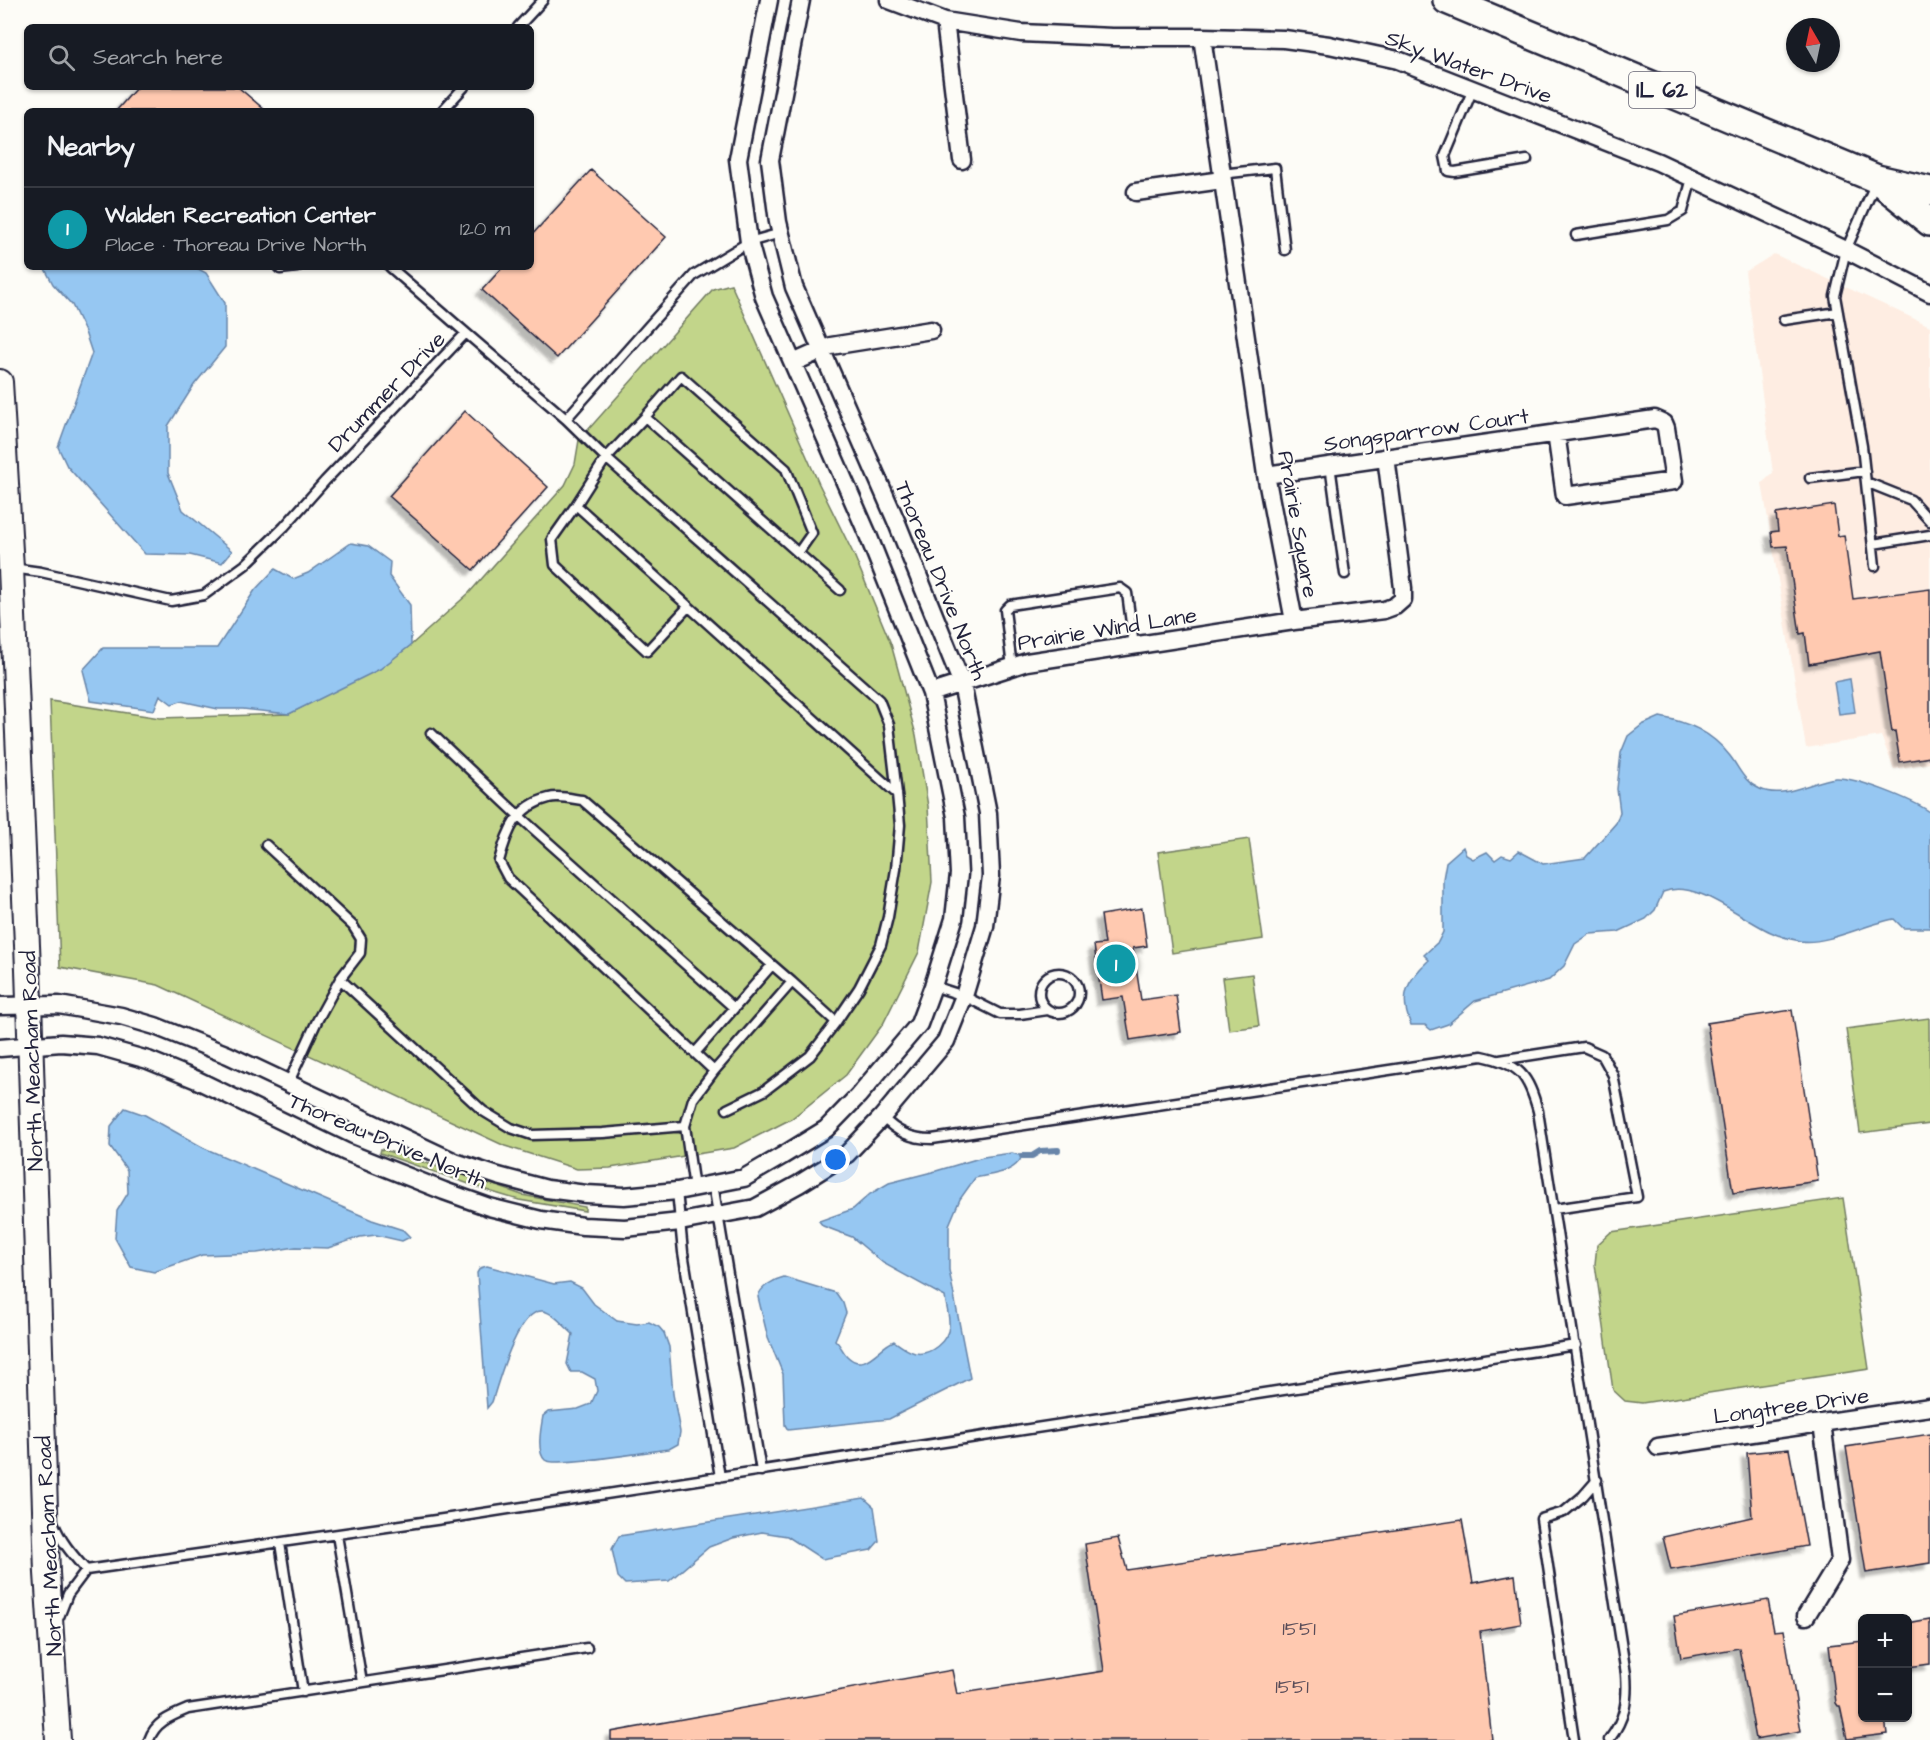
<!DOCTYPE html>
<html lang="en">
<head>
<meta charset="utf-8">
<style>
  :root { --surface:#171b24; --page:#20242c; --text:#f1f3f6; --muted:#9ea1a6; --line:#363941; --accent:#8c9099 }
  body { margin:0; font-family:"Architects Daughter",sans-serif; background:var(--page); color:var(--text) }
  .controls { position:absolute; right:18px; bottom:18px; display:grid; overflow:hidden; border-radius:9px; box-shadow:0 2px 4px #0004 }
  .controls button { width:54px; height:54px; display:grid; place-items:center; padding:0; border:0; border-bottom:2px solid var(--line); background:var(--surface); color:var(--text); font:30px sans-serif }
  .compass { position:absolute; left:1786px; top:18px; width:54px; height:54px; border-radius:50%; background:var(--surface); box-shadow:0 2px 4px #0004; rotate:351deg }
  .you { position:absolute; left:836px; top:1160px; width:21px; height:21px; margin:-15px; border:4px solid #fff; border-radius:50%; background:#1a73e8; box-shadow:0 0 0 9px #1a73e833 }
  .badge { display:grid; place-items:center; width:39px; height:39px; border-radius:50%; background:var(--accent); color:#fff; font-size:20px; font-weight:700 }
  .pin { position:absolute; translate:-50% -50%; border:3px solid #fff; box-shadow:0 2px 6px #0006 }
  .list { margin:0; padding:0; list-style:none }
  h2 { display:flex; justify-content:space-between; align-items:center; height:78px; margin:0; padding:0 24px; font-size:26px }
  h2 small { font-size:20px; font-weight:400; color:var(--muted) }
  .list li { display:grid; grid-template-columns:39px 1fr auto; gap:18px; align-items:center; box-sizing:border-box; height:84px; padding:0 24px; border-top:2px solid var(--line) }
  .list b { display:block; font-size:22px; white-space:nowrap }
  .list p { margin:0; font-size:20px; white-space:nowrap; color:var(--muted) }
  .list em { font-size:20px; font-style:normal; color:var(--muted) }
  .icon { flex:none; width:33px; height:33px; fill:none; stroke:currentColor; stroke-width:2; stroke-linecap:round; stroke-linejoin:round }
  .map { position:relative; flex:none; width:1930px; height:1740px; overflow:hidden }
  .search { position:absolute; background:var(--surface); box-shadow:0 2px 4px #0004; left:24px; top:24px; width:510px; height:66px; display:flex; align-items:center; gap:15px; box-sizing:border-box; padding:0 21px; border-radius:9px; color:var(--muted); font-size:22px }
  .panel { position:absolute; background:var(--surface); box-shadow:0 2px 4px #0004; left:24px; top:108px; width:510px; height:162px; border-radius:9px }
  .map>svg:first-child { display:block }
  .built { fill:#feede2 }
  .green { fill:#c2d58a; stroke:#727c62; stroke-width:1.5 }
  .water { fill:#96c7f2; stroke:#6885a9; stroke-width:1.5 }
  .lines { fill:none; stroke-linecap:round; stroke-linejoin:round }
  .stream { stroke:#6885a9; stroke-width:6 }
  .building { fill:#ffc9b0; stroke:#22223b; stroke-width:1.5; filter:url(#shadow) }
  .service-casing { stroke:#22223b; stroke-width:13 }
  .minor-casing { stroke:#22223b; stroke-width:21 }
  .secondary-casing { stroke:#22223b; stroke-width:28 }
  .primary-casing { stroke:#22223b; stroke-width:32 }
  .service { stroke:#fdfcf7; stroke-width:8 }
  .minor { stroke:#fdfcf7; stroke-width:16 }
  .secondary { stroke:#fdfcf7; stroke-width:24 }
  .primary { stroke:#fdfcf7; stroke-width:27 }
  .labels { text-anchor:middle; stroke-width:4.5; stroke-linejoin:round; paint-order:stroke }
  .number-label { font-size:20px; fill:#594c58 }
  .shield { fill:#fdfcf7; stroke:#646373; stroke-width:1.5 }
  .shield-label { font-size:21px; font-weight:bold; fill:#22223b }
  .street-label { font-size:22px; fill:#22223b; stroke:#fdfcf7 }
</style>
</head>
<body>
<div class="map">
<svg width="1930" height="1740" viewBox="0 0 1930 1740">
  <defs>
    <filter id="shadow"><feDropShadow dx="-5.5" dy="5.5" stdDeviation="1.5" flood-color="#0004"/></filter>
  </defs>
  <rect width="100%" height="100%" fill="#fdfcf7"/>
  <filter id="ink" filterUnits="userSpaceOnUse"><feTurbulence type="fractalNoise" baseFrequency=".0167" numOctaves="2"/><feDisplacementMap in="SourceGraphic" scale="12" xChannelSelector="R" yChannelSelector="G"/><feConvolveMatrix kernelMatrix="1 2 1 2 8 2 1 2 1" color-interpolation-filters="sRGB"/></filter>
  <g filter="url(#ink)">
    <path class="built" d="M1774,254L1930,326V763L1894,769L1881,736L1806,748L1762,483L1773,473L1745,272Z"/>
    <path class="green" d="M731,284L819,484L854,555L891,644L916,735L928,806L932,882L919,952L883,1024L846,1075L791,1119L734,1148L610,1168L577,1169L505,1146L158,985L60,967L50,701L160,718L289,714L387,663L411,645L469,593L565,485L575,464L579,440L713,289Z
      M1249,839L1263,939L1172,953L1158,852Z
      M1252,974L1259,1026L1229,1030L1222,978Z
      M1929,1018L1930,1124L1860,1133L1846,1029Z
      M381,1149L468,1176L522,1195L585,1207V1211L519,1200L492,1192L380,1153Z
      M1843,1198L1869,1369L1642,1403L1625,1401L1613,1390L1595,1264L1597,1245L1611,1232Z"/>
    <path class="water" d="M44,267H195L206,273L225,303V347L194,385L168,426V473L183,510L232,551L222,563L190,555L145,554L67,466L58,447L92,353L85,332L72,305L53,284Z
      M351,543L368,546L390,562L389,576L410,605L411,645L380,669L289,714L243,709H218L181,701L172,704L160,695L154,710L91,701L83,670L103,648H217L255,590L275,569L293,579L308,573Z
      M1850,679L1855,712L1839,714L1834,682Z
      M1660,717C1688,722 1712,732 1730,756C1740,769 1743,781 1760,789C1784,800 1811,781 1836,778C1856,777 1913,800 1930,812V928H1903L1894,919C1866,924 1827,945 1800,941C1791,939 1781,937 1773,933C1743,921 1697,878 1663,892L1655,910L1646,919L1618,932L1590,934L1575,944L1564,966L1549,980L1475,1001L1448,1024L1431,1030L1425,1025H1411C1399,997 1406,981 1429,960L1424,955L1438,942L1443,932V879L1446,862L1463,847L1466,855L1473,859L1487,852L1495,860L1502,855L1511,858L1519,851L1543,864L1585,858L1616,823L1620,812L1617,789L1621,753L1628,736L1642,725Z
      M125,1108L145,1115L204,1148L372,1220L403,1230L410,1237L402,1241L376,1235L360,1237L328,1248L296,1247L257,1253L202,1255L154,1272L131,1267L115,1238L117,1211L128,1193L127,1170L110,1146L111,1126Z
      M1012,1153L1022,1156C1015,1174 991,1174 975,1178L960,1199L949,1225V1270L970,1378L889,1419L788,1430L785,1425L783,1374L768,1338L758,1297C760,1287 775,1279 784,1277L836,1293L843,1303L846,1313L835,1340C841,1345 842,1351 847,1356C865,1374 878,1347 894,1341C901,1346 907,1351 915,1353C930,1356 948,1341 949,1326C950,1317 946,1306 945,1297L883,1263L852,1237L823,1226L819,1221L853,1209L870,1194L889,1183L936,1171L983,1157Z
      M487,1266L554,1284L570,1282L582,1288L594,1304L617,1321L637,1324L649,1322L659,1327L664,1333L669,1347L673,1394L680,1432L678,1444L669,1449C652,1451 554,1468 545,1460C536,1452 541,1427 543,1416L548,1412L578,1409L591,1404L597,1391L595,1379L582,1372H571L567,1364L573,1334C565,1327 554,1313 543,1311C518,1308 498,1383 492,1402L487,1408L477,1273L480,1268Z
      M864,1498L874,1507L879,1541L871,1550L822,1559L787,1536L762,1532L733,1538L709,1547L669,1581L625,1584L618,1577L612,1549L619,1536Z"/>
    <g class="lines">
      <path class="stream" d="M1022,1156H1032L1040,1151L1058,1150"/>
    </g>
    <path class="building" d="M137,87H238L266,111H116Z
      M591,170L666,237L557,358L482,290L503,267H531V236Z
      M465,411L548,487L473,570L389,496Z
      M1834,505L1838,536L1844,535L1853,599L1930,589V757L1900,762L1895,731L1892,732L1880,651L1809,664L1805,633L1800,634L1787,546L1773,547L1771,532L1778,531L1776,514Z
      M1142,908L1147,946L1133,948L1141,1000L1176,995L1181,1032L1130,1040L1123,997L1102,1000L1094,945L1105,944L1101,915Z
      M1792,1010L1818,1181L1733,1193L1707,1023Z
      M1930,1434V1563L1866,1573L1846,1447Z
      M1789,1449L1807,1546L1671,1570L1663,1537L1752,1517L1747,1453Z
      M1462,1520L1473,1583L1515,1575L1521,1624L1480,1631L1492,1740H611V1732L952,1670L957,1694L1104,1671L1085,1544L1118,1538L1127,1570Z
      M1768,1600L1774,1631L1784,1630L1801,1731L1756,1739L1739,1648L1681,1658L1674,1616Z
      M1930,1619V1664L1908,1667V1623Z
      M1863,1641V1718H1885L1887,1734L1847,1739L1840,1706H1838L1836,1703L1829,1645Z"/>
    <g class="lines">
      <g class="service-casing">
        <path id="service" d="M518,27L543,0
          M1473,89L1445,156L1448,171L1455,172L1527,160
          M442,111L464,87
          M1221,174L1275,168L1285,250
          M1576,235L1668,220L1683,211L1692,178
          M278,267L280,269L297,267
          M390,267L466,333
          M1784,320L1838,312
          M645,417L840,590
          M566,419L606,458L879,700L889,725L897,794L900,825L896,869L888,917L881,945L859,988L836,1022
          M1330,465L1345,574
          M1810,478L1865,471
          M1866,482L1911,500L1930,521
          M576,505L552,539L555,565L647,651L688,607
          M1873,544L1930,535
          M798,553L812,533L786,469L681,376L645,417L606,458L576,505L897,794
          M1875,566L1862,446L1835,296L1846,250L1876,182
          M12,568L41,572L171,601L204,595L245,565L284,527L325,481L466,333L566,419L694,275L749,242L781,233
          M1012,667L1005,610L1010,605L1120,588L1127,593L1134,646
          M431,733L519,816L734,1008
          M266,845L353,926L361,939L360,953L340,979L483,1111L511,1128L532,1135L603,1133L685,1126
          M1039 993a20 20 0 1 1 40 0a20 20 0 1 1-40 0Z
          M933,986L964,996L1000,1014H1020L1047,1010
          M695,1053L772,965
          M1500,1060L1584,1047L1602,1055L1613,1075L1637,1197L1554,1209
          M714,1071L508,878L499,861C507,831 516,806 549,798C559,795 573,799 582,800L792,982
          M288,1084L317,1021L340,979
          M882,1117C897,1132 911,1139 932,1139L1482,1056C1520,1064 1528,1075 1538,1111L1626,1674C1628,1700 1625,1719 1609,1740
          M713,1184L761,1471
          M694,1188L685,1126L693,1099L714,1071L792,982L836,1022L810,1056L764,1091L727,1109
          M677,1191L683,1252L720,1477
          M54,1524C61,1542 73,1555 86,1570
          M337,1535L362,1682
          M280,1543L303,1692
          M59,1617L68,1594L86,1570L457,1517L1576,1345
          M149,1740C155,1722 171,1716 188,1709L587,1648
          M1574,1740L1541,1519L1564,1512L1583,1496L1597,1480"/>
      </g>
      <g class="minor-casing">
        <path id="minor" d="M889,0L945,21L1021,33L1112,37H1202L1284,39L1329,45L1398,60L1658,162L1846,250L1930,293
          M945,21L962,160
          M1202,37L1266,475L1294,621
          M1136,192L1222,180
          M793,363L831,346L931,330
          M1266,475L1655,419L1664,423L1666,428L1674,481L1565,496L1556,433
          M931,693L1027,662L1294,621L1384,610L1395,606L1403,599V588L1386,457
          M0,1006L59,1005L121,1016L155,1026L228,1055L455,1162L498,1176L547,1189L586,1194L624,1196L677,1191L744,1178L782,1156L826,1129L858,1096L919,1024L933,986L954,919L959,874L956,817L931,693L868,535L764,297L749,242L738,159L769,0
          M0,1048L61,1043L98,1046L148,1060L197,1080L346,1152L444,1191L489,1207L541,1220L583,1226L625,1228L680,1222L755,1208L799,1184L847,1154L882,1117L946,1041L964,996L985,926L991,876L988,813L962,684L897,523L794,287L778,222L770,160L801,0
          M1658,1447L1930,1407
          M1806,1616L1840,1560L1822,1423"/>
      </g>
      <g class="secondary-casing">
        <path id="secondary" d="M0,382L11,568L28,969L47,1573L58,1740"/>
      </g>
      <g class="primary-casing">
        <path id="primary" d="M1447,0L1877,179L1930,191
          M1883,184L1930,222"/>
      </g>
      <use href="#service" class="service"/>
      <use href="#minor" class="minor"/>
      <use href="#secondary" class="secondary"/>
      <use href="#primary" class="primary"/>
    </g>
  </g>
  <g class="labels">
    <g class="number-label">
      <text x="1299" y="1635">1551</text>
      <text x="1292" y="1693">1551</text>
    </g>
    <rect class="shield" x="1629" y="72" width="66" height="36" rx="4.5"/>
    <g class="shield-label">
      <text x="1662" y="97">IL 62</text>
    </g>
    <g class="street-label">
      <text transform="translate(1469 66) rotate(20)" y="8">Sky Water Drive</text>
      <text transform="translate(386 391) rotate(-46)" y="8">Drummer Drive</text>
      <text transform="translate(1426 429) rotate(-8)" y="8">Songsparrow Court</text>
      <text transform="translate(1299 524) rotate(80)" y="8">Prairie Square</text>
      <text transform="translate(942 580) rotate(68)" y="8">Thoreau Drive North</text>
      <text transform="translate(1107 628) rotate(-9)" y="8">Prairie Wind Lane</text>
      <text transform="translate(31 1061) rotate(-92)" y="8">North Meacham Road</text>
      <text transform="translate(388 1140) rotate(23)" y="8">Thoreau Drive North</text>
      <text transform="translate(1791 1405) rotate(-8)" y="8">Longtree Drive</text>
      <text transform="translate(48 1546) rotate(-93)" y="8">North Meacham Road</text>
    </g>
  </g>
</svg>
<div class="controls">
<button>+</button>
<button>−</button>
</div>
<svg class="compass" viewBox="-18 -18 36 36"><path d="M0-13l5 13h-10z" fill="#e53935"/><path d="M0 13l5-13h-10z" fill="#9ea1a6"/></svg>
<div class="you"></div>
<div class="pin badge" style="left:1116px;top:964px;background:#0f9aa8">1</div>
<div class="search"><svg class="icon" aria-label="search" viewBox="0 0 24 24"><circle cx="10" cy="10" r="6"/><path d="M15 15l6 6"/></svg>Search here</div>
<section class="panel">
<h2>Nearby<small></small></h2>
<ul class="list">
<li><span class="badge" style="background:#0f9aa8">1</span><div><b>Walden Recreation Center</b><p>Place · Thoreau Drive North</p></div><em>120 m</em></li>
</ul>
</section>
</div>
</body>
</html>
